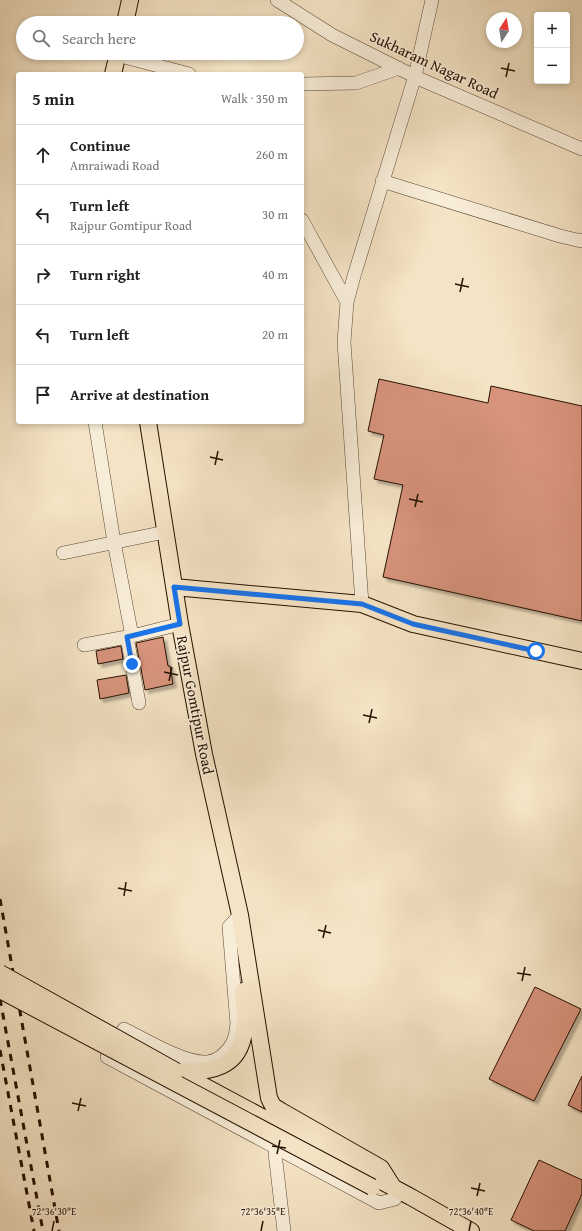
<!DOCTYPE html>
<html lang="en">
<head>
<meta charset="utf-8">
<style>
  :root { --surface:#fff; --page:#f6f6f6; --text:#222; --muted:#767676; --line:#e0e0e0 }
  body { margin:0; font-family:"Gentium Book Plus",serif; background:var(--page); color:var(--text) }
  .controls { position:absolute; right:12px; top:12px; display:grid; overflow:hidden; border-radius:4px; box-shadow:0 2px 6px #0003 }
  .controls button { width:36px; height:36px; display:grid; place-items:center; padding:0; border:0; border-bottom:1px solid var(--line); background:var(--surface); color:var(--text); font:20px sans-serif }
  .compass { position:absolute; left:486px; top:12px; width:36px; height:36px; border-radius:50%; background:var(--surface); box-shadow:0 2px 6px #0003; rotate:12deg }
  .stop { position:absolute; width:12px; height:12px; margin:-9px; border:3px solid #1a73e8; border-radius:50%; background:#fff }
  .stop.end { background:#1a73e8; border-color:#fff; box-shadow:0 1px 4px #0008 }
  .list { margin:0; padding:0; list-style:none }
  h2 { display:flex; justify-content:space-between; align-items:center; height:52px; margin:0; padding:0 16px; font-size:17px }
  h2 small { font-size:13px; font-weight:400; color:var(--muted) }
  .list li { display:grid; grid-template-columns:26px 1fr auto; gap:12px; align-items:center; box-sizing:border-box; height:60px; padding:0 16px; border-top:1px solid var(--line) }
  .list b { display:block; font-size:15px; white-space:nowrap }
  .list p { margin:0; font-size:13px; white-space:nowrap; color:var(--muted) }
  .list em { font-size:13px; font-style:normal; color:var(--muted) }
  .icon { flex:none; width:22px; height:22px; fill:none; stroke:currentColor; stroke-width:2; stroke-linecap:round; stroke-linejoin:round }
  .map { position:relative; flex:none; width:582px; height:1231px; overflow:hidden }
  .search { position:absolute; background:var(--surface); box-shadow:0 2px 6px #0003; left:16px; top:16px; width:288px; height:44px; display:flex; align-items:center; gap:10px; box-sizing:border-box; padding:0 14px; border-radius:22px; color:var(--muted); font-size:15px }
  .panel { position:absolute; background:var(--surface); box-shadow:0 2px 6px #0003; left:16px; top:72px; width:288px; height:352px; border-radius:4px }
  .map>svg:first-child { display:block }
  .building { fill:#d7937c; stroke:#261101; filter:url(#shadow) }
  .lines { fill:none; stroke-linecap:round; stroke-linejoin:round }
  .minor-casing { stroke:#5a4632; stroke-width:14 }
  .major-casing { stroke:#261101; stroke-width:18 }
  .minor { stroke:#f8edd9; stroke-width:13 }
  .major { stroke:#f4e3c4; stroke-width:16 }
  .rail { stroke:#261101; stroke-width:3; stroke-dasharray:7 7; stroke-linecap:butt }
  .major-bridge-casing { stroke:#261101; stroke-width:18; stroke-linecap:butt }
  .major-bridge { stroke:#f4e3c4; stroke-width:16 }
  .route { stroke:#1a73e8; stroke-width:5 }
  .ticks { fill:none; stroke:#261101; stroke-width:1.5 }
  .labels { text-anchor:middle; stroke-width:3; stroke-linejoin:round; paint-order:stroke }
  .street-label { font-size:15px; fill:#261101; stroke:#f8edd9 }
  .ticks-label { font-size:10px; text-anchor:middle; fill:#261101; stroke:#f8edd9; stroke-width:3; stroke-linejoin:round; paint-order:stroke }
</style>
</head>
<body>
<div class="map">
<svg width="582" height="1231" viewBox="0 0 582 1231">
  <defs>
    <filter id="shadow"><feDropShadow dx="3.5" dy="3.5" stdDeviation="1" flood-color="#0004"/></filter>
  </defs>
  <rect width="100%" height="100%" fill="#f4e3c4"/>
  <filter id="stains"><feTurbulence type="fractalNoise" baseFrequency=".005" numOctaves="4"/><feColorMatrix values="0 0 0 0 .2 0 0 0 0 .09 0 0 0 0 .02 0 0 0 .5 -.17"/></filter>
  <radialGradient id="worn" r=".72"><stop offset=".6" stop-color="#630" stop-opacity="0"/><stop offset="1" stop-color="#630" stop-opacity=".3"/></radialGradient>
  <path class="building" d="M379,379L488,403L491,386L582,406V621L383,577L403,485L374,479L384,435L368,431Z
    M163,637L168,666H170L173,684L145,690L136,643Z
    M121,646L123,659L98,664L96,651Z
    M126,675L129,693L100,699L97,680Z
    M535,987L581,1009L534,1101L489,1079Z
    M582,1076V1112L568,1105Z
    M539,1160L582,1180V1194L565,1231H534L511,1220Z"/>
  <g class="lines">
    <g class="minor-casing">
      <path id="minor" d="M277,0L332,35L422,80L582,149
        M117,55L189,74
        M302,84L356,83L399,68
        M382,181L560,236L581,241L582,240
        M302,220L347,302
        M95,422L114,542L132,636L180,624
        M63,553L165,532
        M362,604L344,342L347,302L354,276L415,76L432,0
        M127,637L139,703
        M84,645L132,636
        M240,915L229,927L237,1024C236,1028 236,1033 235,1036C232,1048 220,1061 207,1062C185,1064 145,1039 124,1029L107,1057L379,1203L395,1199
        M275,1153L284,1231"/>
    </g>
    <g class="major-casing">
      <path id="major" d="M125,23L130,0
        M113,74L118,53
        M148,422L180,624L204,754L240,915L269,1098L273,1106L281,1111L381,1168L393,1187
        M174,587L362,604L413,624L582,661
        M176,1071L411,1197L471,1231
        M179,1071C210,1073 240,1068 244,1031C246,1018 244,1004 243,991"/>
    </g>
    <use href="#minor" class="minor"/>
    <use href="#major" class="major"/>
    <path class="rail" d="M0,899L59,1231
      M0,999L43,1231
      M0,1050L34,1231"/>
    <g class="major-bridge-casing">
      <path id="major-bridge" d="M0,973L176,1071
        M0,990L372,1187"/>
    </g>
    <use href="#major-bridge" class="major-bridge"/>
  </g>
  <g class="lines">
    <path class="route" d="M132,664L127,637L180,624L174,587L362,604L413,624L536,651"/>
  </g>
  <path class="ticks" d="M501,68L515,71M506,77L509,63M455,284L469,287M460,292L463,278M210,457L223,460M215,465L218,451M409,499L423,502M415,507L418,494M164,672L178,675M169,681L172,667M363,715L377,718M369,723L372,709M118,888L132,891M124,896L126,882M318,930L331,933M323,938L326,925M517,973L531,975M522,981L525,967M72,1103L86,1106M78,1111L81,1098M272,1146L286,1148M277,1154L280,1140M471,1188L485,1191M477,1196L480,1183M52,1231L54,1221M261,1231L263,1221M469,1231L471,1221"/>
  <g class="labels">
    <g class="street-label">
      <text transform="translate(434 65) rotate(25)" y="5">Sukharam Nagar Road</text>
      <text transform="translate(195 705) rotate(79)" y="5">Rajpur Gomtipur Road</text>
    </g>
  </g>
  <g class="ticks-label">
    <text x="54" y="1215">72°36'30"E</text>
    <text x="263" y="1215">72°36'35"E</text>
    <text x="471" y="1215">72°36'40"E</text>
  </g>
  <rect width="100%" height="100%" filter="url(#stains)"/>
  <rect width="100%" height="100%" fill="url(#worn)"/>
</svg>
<div class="controls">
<button>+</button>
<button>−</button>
</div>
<svg class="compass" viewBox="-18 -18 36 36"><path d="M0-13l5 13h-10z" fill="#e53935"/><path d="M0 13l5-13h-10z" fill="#767676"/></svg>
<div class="stop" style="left:536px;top:651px"></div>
<div class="stop end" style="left:132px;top:664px"></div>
<div class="search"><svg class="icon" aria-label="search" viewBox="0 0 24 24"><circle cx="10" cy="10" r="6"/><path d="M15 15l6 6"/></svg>Search here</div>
<section class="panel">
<h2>5 min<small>Walk · 350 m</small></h2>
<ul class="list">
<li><svg class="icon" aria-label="ahead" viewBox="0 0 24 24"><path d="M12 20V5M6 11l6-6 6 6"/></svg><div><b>Continue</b><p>Amraiwadi Road</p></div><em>260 m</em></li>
<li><svg class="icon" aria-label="left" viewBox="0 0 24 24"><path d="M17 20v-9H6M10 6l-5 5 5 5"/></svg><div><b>Turn left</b><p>Rajpur Gomtipur Road</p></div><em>30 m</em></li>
<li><svg class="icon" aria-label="right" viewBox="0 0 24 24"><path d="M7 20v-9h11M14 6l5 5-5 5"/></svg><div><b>Turn right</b></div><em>40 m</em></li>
<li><svg class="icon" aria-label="left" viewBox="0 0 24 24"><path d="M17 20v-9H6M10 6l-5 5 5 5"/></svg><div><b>Turn left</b></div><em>20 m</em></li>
<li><svg class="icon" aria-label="arrive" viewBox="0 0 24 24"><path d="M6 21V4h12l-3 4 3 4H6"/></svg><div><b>Arrive at destination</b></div></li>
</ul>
</section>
</div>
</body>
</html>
